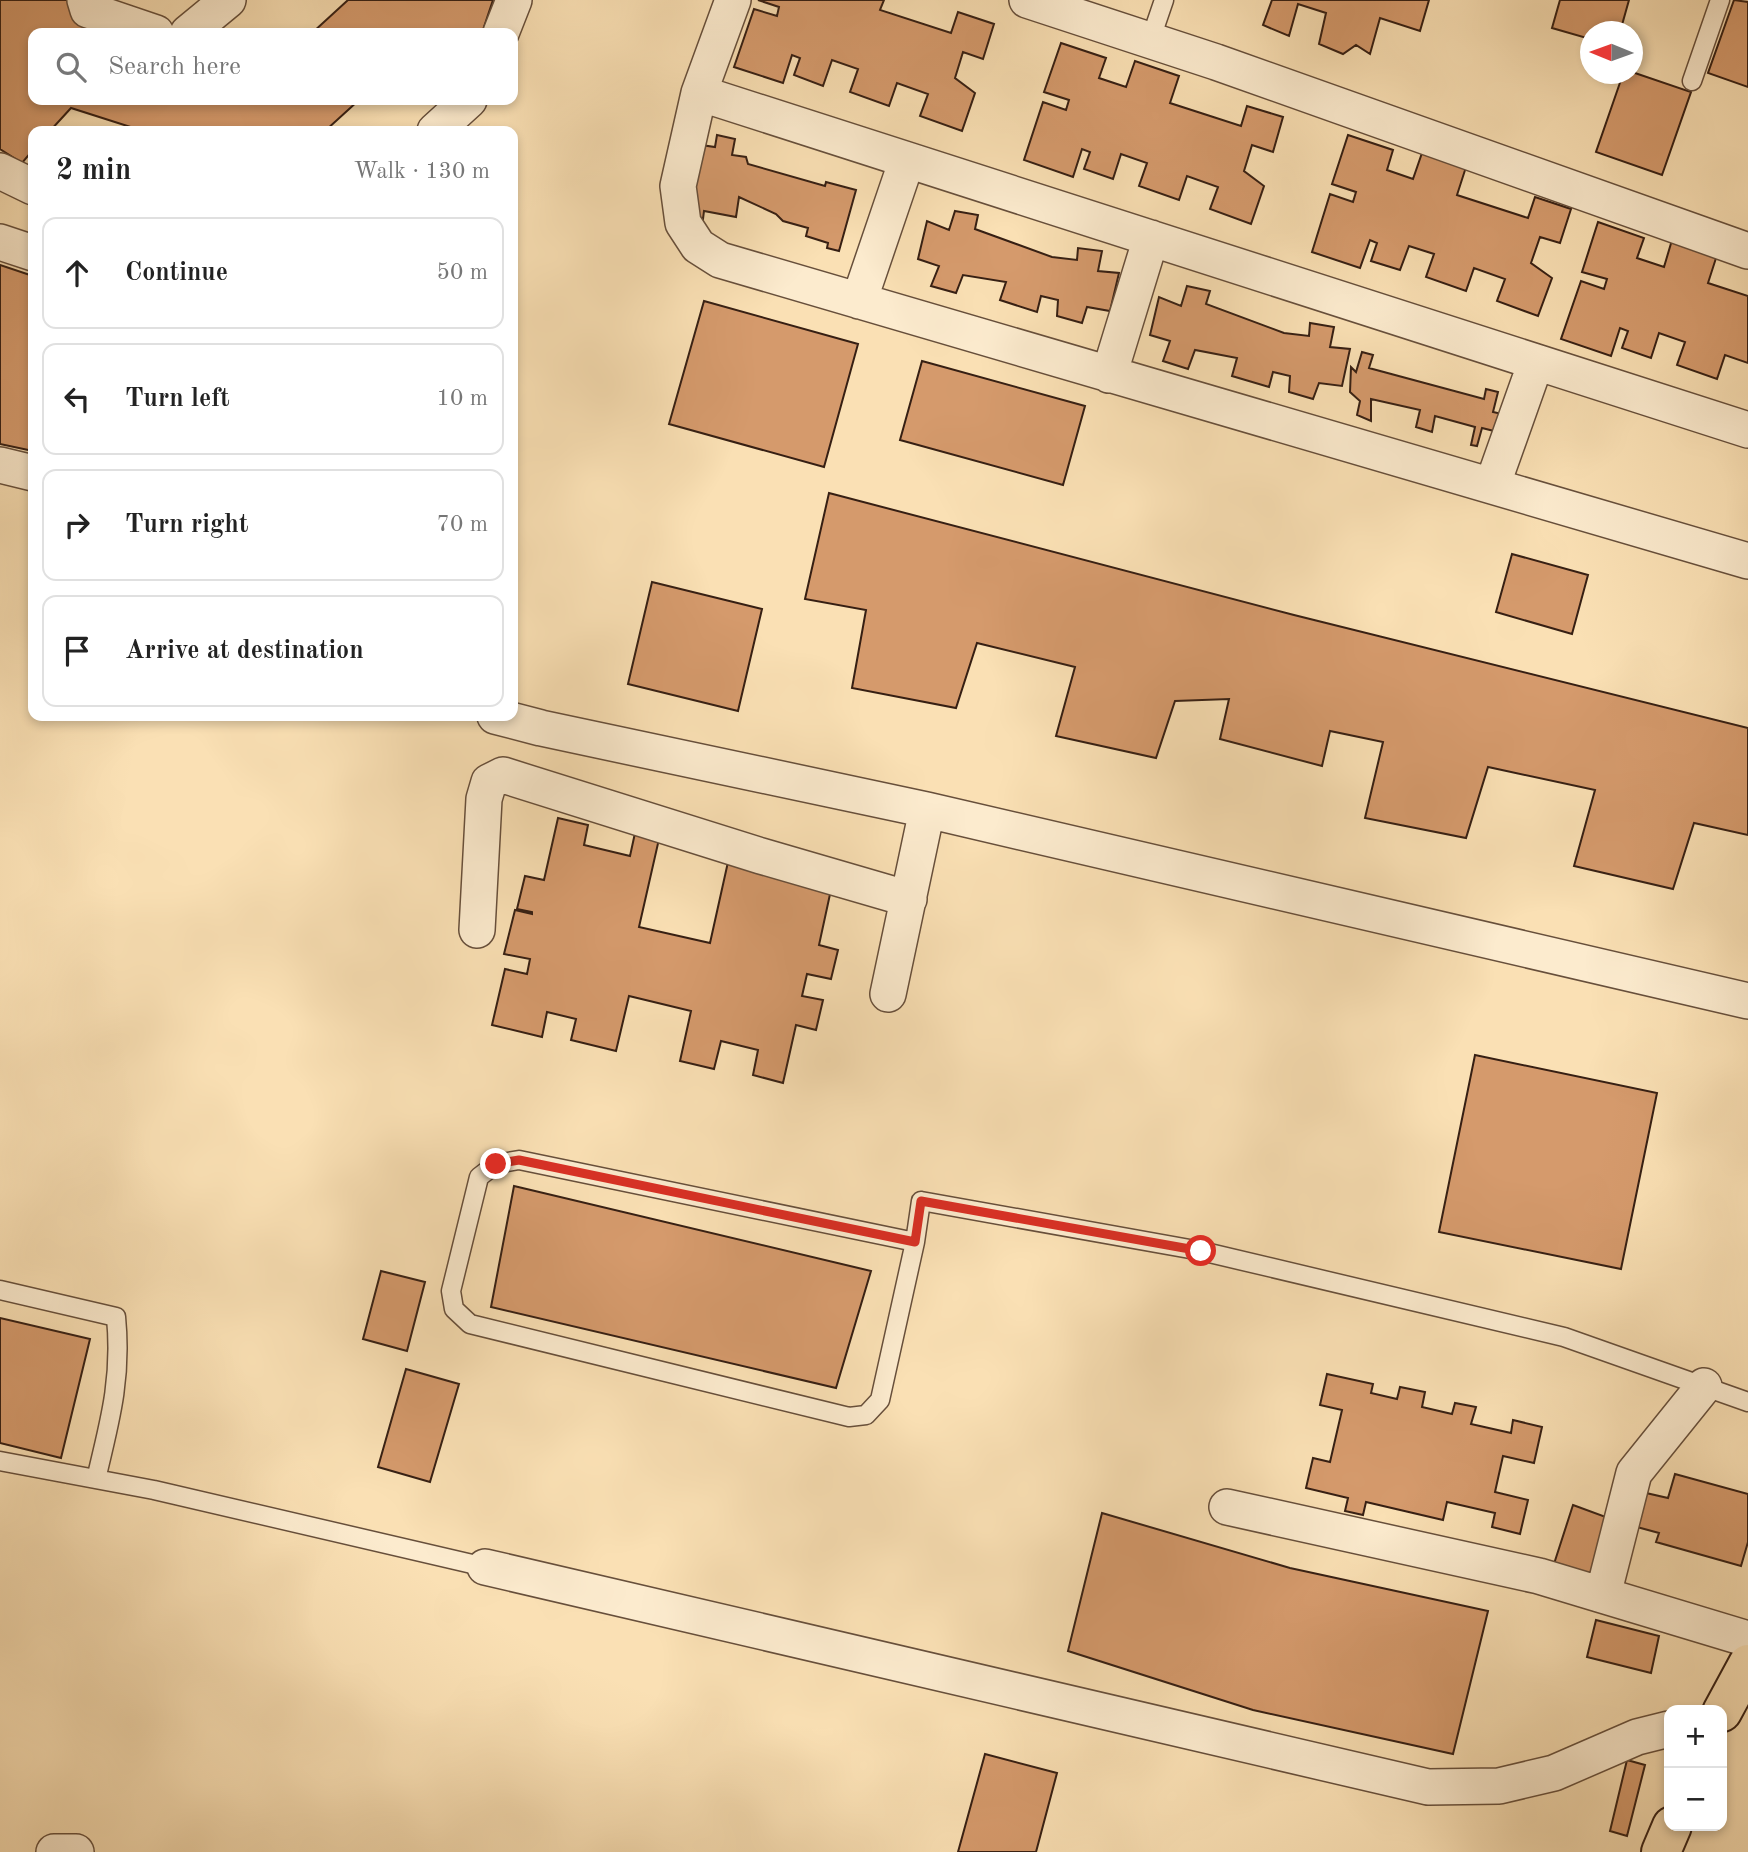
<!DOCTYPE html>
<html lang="en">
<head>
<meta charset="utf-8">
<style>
  :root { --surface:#fff; --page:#f6f6f6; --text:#222; --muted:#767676; --line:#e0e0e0 }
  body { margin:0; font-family:"Old Standard TT",serif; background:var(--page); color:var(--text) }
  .controls { position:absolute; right:21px; bottom:21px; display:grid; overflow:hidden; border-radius:14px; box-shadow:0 4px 10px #0003 }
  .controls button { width:63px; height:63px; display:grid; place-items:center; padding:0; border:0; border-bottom:2px solid var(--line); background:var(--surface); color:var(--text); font:35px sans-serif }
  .compass { position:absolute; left:1580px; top:21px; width:63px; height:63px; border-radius:50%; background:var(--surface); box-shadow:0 4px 10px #0003; rotate:271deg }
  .stop { position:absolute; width:21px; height:21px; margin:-16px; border:5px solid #d93025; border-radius:50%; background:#fff }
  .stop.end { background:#d93025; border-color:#fff; box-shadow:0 2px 7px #0008 }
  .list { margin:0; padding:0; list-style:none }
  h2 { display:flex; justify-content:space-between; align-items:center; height:91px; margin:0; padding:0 28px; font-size:30px }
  h2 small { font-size:23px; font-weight:400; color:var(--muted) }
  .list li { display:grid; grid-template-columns:46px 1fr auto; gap:21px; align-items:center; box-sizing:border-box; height:112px; margin:0 14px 14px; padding:0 14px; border:2px solid var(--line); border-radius:14px }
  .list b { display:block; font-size:26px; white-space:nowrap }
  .list em { font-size:23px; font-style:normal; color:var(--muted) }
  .icon { flex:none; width:38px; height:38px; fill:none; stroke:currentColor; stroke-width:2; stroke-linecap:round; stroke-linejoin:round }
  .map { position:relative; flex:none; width:1748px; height:1852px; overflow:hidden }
  .search { position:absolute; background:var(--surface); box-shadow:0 4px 10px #0003; left:28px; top:28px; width:490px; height:77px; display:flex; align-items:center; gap:18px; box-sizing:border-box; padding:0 24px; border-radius:14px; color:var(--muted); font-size:26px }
  .panel { position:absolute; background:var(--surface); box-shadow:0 4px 10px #0003; left:28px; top:126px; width:490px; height:595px; border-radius:14px }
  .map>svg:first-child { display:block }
  .building { fill:#d59a6c; stroke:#361f13; stroke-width:2 }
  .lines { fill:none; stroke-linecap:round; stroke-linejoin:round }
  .service-casing { stroke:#674f3b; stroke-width:21 }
  .minor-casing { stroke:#674f3b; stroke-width:38 }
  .primary-casing { stroke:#361f13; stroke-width:42 }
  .service { stroke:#fcebce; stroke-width:18 }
  .minor { stroke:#fcebce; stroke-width:35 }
  .primary { stroke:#fae0b4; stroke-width:38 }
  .route { stroke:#d93025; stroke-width:9 }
</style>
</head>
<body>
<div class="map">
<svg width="1748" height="1852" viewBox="0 0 1748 1852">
  <rect width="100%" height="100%" fill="#fae0b4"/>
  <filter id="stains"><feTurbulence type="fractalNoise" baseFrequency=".00286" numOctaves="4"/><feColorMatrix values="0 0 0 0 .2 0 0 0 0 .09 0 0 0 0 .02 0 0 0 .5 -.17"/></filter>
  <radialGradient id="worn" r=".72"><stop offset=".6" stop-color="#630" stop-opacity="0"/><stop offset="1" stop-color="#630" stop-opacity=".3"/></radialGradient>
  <path class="building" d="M0,0H80L95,33H33V100H359L325,131H143L71,108L50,131H33V150L22,163L0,149Z
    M348,0H493L482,33H312Z
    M758,0H884L880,10L951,33L958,12L994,24L983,59L963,52L955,78L975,93L962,131L920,116L928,94L897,83L889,106L850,92L858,69L832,60L823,86L794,75L800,58L792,55L783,83L734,67L754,9L777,16L779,7Z
    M1272,0H1429L1420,31L1380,18L1370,54L1356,45L1343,54L1319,44L1326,13L1298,4L1289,36L1263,25Z
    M1560,0H1629L1620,32H1590V39L1552,28Z
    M1734,0L1748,2V87L1708,73Z
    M1061,43L1106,58L1099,78L1126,87L1135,61L1179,76L1170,103L1241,126L1247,106L1283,117L1273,152L1252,145L1244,171L1264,186L1251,224L1210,209L1218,187L1187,176L1179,200L1139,186L1147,163L1121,154L1113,179L1084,169L1090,152L1082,149L1073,177L1024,160L1043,102L1066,110L1069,100L1044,92Z
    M1632,72L1691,92L1662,175L1596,152L1623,74Z
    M717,135L735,139L732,155L746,157L748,164L825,186L826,182L856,190L839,251L827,248L828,243L806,236L808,228L783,221L776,214L739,197L736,217L704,211L703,219L689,216L694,144L715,147Z
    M1348,135L1393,150L1387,170L1413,179L1422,153L1466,167L1457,195L1528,218L1535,197L1571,209L1560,243L1540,237L1531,263L1552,278L1538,316L1497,301L1505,279L1474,268L1466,291L1426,277L1434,254L1409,246L1400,270L1371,261L1377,243L1370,240L1360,268L1312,252L1330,194L1353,202L1356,192L1332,184Z
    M955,211L978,215L975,229L1052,257L1077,260L1078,248L1102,251L1098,271L1119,273L1110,311L1087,307L1082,323L1057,316L1058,300L1041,296L1037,312L1000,300L1006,282L963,275L956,293L931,286L939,266L918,259L927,221L949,230Z
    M1598,222L1644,238L1637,258L1664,267L1672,240L1717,255L1708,283L1748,296V363L1725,355L1717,379L1677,365L1685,342L1659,333L1651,358L1622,348L1628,331L1620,328L1611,356L1561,339L1581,281L1604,289L1607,279L1582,272Z
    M0,265L33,276V451L0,444Z
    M1187,286L1210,291L1206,304L1284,333L1309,336L1310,323L1334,327L1330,347L1350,349L1342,386L1319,383L1313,399L1289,392L1290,376L1273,372L1269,387L1232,376L1237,358L1195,350L1188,369L1163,361L1170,341L1150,335L1159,297L1181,306Z
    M704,301L858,344L824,467L669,424Z
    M1362,352L1373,355L1369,368L1484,399L1486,389L1498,392L1493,412L1511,416L1506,434L1482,428L1477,446L1471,445L1475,427L1435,416L1432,432L1416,427L1420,410L1371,399V421L1357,415L1360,401L1350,392L1351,367L1356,372Z
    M922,361L1085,406L1063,485L900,440Z
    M829,493L1294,615L1748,728V835L1694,823L1673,889L1574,866L1595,790L1488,767L1466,838L1365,818L1383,742L1330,731L1322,766L1220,739L1229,699L1175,701L1156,758L1056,736L1075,667L977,643L956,708L852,688L866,610L805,599Z
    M1512,554L1588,575L1572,634L1496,612Z
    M652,582L762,609L738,711L628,684Z
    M558,818L588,825L584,845L630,856L635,833L659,839L639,927L710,943L728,862L832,885L819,945L838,950L831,979L807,974L802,996L823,1000L816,1030L796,1025L783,1083L753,1075L758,1050L721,1041L714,1069L680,1061L691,1011L629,996L616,1051L571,1040L576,1019L547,1012L542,1037L492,1025L505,969L527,974L530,959L504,954L515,910L532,914V912L517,909L525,876L544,880Z
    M1475,1055L1657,1093L1621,1269L1439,1232Z
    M514,1186L871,1271L836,1388L491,1307Z
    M381,1271L425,1282L407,1351L363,1339Z
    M0,1318L90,1339L61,1458L0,1443Z
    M406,1369L459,1384L430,1482L378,1467Z
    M1327,1374L1373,1384L1371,1393L1397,1399L1400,1387L1425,1392L1422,1407L1452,1414L1455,1403L1476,1407L1471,1424L1511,1433L1513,1420L1542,1427L1534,1463L1503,1456L1495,1492L1528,1500L1520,1534L1492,1527L1495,1513L1447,1502L1443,1520L1366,1502L1363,1515L1345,1511L1348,1498L1306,1488L1313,1458L1330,1462L1342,1410L1320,1405Z
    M1675,1474L1748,1494V1542L1741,1566L1656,1542L1659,1533L1637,1527L1646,1493L1668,1498Z
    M1573,1505L1614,1520L1594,1576L1553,1567Z
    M1102,1513L1290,1568L1488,1611L1453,1754L1253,1710L1068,1651Z
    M1596,1620L1659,1636L1651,1673L1587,1657Z
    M985,1754L1057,1773L1036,1852H958Z
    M1627,1760L1645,1765L1627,1836L1610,1831Z"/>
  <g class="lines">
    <g class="service-casing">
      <path id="service" d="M1150,41L1164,0
        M1692,81L1720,0
        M915,1242L519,1160L496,1164L479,1177L451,1291L454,1309L470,1324L849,1417L866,1415L880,1400L915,1242L921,1201L1201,1251L1564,1337L1748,1402
        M0,1290L116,1317C122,1378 110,1421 96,1479
        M0,1461L154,1490L485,1567"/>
    </g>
    <g class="minor-casing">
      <path id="minor" d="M85,0L88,10L156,33
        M733,0L699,93L678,186L683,223L698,246L720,260L1748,561
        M1027,0L1216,62L1748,251
        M188,33L228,0
        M501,33L514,0
        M699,93L1748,430
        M435,131L469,100
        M0,171L33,187
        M0,242L33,253
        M859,301L907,160
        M1109,375L1151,238
        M0,465L33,473
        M1492,486L1536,362
        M495,716L541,728L927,810L1748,1001
        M477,930L484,799L489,782L503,775L761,856L909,899
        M888,994L927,810
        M1227,1507L1539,1576L1748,1639
        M485,1567L1428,1787L1499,1786L1554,1773L1637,1737L1669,1729
        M1603,1595L1634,1473L1704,1386
        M54,1852H76"/>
    </g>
    <g class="primary-casing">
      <path id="primary" d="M1722,1712L1748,1664
        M1661,1852L1672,1826"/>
    </g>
    <use href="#service" class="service"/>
    <use href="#minor" class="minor"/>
    <use href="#primary" class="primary"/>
  </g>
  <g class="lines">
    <path class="route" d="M496,1164L519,1160L915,1242L921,1201L1201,1251"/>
  </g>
  <rect width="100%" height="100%" filter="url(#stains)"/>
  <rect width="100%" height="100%" fill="url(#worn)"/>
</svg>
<div class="controls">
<button>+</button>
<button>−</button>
</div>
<svg class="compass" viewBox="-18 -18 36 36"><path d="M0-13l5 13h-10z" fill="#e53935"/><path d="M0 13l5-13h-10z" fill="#767676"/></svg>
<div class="stop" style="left:1201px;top:1251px"></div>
<div class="stop end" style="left:496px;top:1164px"></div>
<div class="search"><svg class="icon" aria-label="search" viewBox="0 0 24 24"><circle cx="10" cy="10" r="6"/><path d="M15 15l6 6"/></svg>Search here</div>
<section class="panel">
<h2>2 min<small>Walk · 130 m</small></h2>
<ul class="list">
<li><svg class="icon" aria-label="ahead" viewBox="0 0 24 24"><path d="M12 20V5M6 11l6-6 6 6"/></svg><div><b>Continue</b></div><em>50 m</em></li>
<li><svg class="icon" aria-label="left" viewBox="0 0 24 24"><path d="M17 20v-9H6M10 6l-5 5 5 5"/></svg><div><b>Turn left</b></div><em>10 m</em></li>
<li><svg class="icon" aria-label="right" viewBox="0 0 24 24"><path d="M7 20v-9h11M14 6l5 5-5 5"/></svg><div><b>Turn right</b></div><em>70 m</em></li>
<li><svg class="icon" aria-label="arrive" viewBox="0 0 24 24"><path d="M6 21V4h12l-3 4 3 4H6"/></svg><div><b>Arrive at destination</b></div></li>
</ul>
</section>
</div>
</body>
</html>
